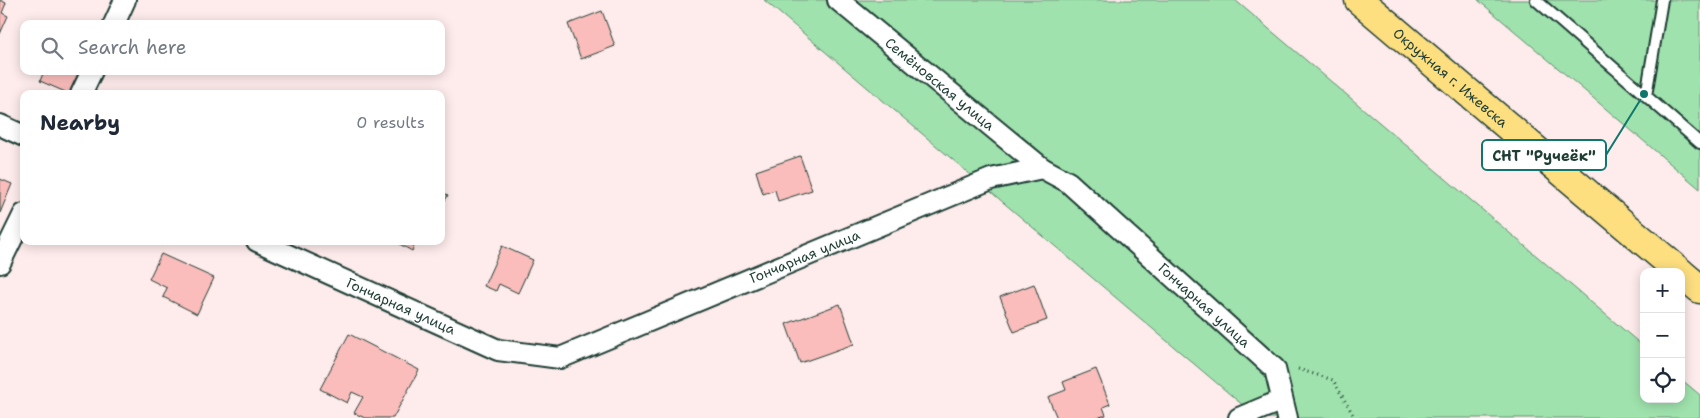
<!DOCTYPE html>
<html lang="en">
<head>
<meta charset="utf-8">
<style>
  :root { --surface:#fff; --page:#f6f6f7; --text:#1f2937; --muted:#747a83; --line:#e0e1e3 }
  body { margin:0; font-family:"Shantell Sans",sans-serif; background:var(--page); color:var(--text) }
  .controls { position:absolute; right:15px; bottom:15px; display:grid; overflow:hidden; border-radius:10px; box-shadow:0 2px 12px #0003 }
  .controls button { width:45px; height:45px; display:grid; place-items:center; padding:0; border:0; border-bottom:1px solid var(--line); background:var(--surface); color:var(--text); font:25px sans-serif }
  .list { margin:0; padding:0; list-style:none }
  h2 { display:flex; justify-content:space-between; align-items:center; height:65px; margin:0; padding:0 20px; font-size:21px }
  h2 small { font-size:16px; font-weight:400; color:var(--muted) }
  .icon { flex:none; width:28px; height:28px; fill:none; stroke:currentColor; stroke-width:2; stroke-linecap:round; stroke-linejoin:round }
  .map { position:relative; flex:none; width:1700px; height:418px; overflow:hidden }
  .search { position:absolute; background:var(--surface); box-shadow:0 2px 12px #0003; left:20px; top:20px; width:425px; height:55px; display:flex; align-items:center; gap:12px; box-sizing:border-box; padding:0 18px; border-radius:10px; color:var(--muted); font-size:19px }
  .panel { position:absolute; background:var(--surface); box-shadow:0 2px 12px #0003; left:20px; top:90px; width:425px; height:155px; border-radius:10px }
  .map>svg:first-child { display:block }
  .green { fill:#9fe2ad; stroke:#5f9070 }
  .building { fill:#fabdbb; stroke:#1f3d34 }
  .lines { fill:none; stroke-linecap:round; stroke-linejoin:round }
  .service-casing { stroke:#1f3d34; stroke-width:14 }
  .minor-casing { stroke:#1f3d34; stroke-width:24 }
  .primary-casing { stroke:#1f3d34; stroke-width:31 }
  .path { stroke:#1f3d34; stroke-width:3; stroke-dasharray:1 4; stroke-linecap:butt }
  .service { stroke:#fff; stroke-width:10 }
  .minor { stroke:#fff; stroke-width:20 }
  .primary { stroke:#fddf80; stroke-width:28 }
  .labels { text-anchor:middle; stroke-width:4; stroke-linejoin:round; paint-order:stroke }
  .street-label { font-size:14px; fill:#1f3d34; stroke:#fff }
  .leader { fill:none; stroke:#0f766e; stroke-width:2 }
  .callout-dot { fill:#0f766e; stroke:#fff; stroke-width:2 }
  .callout { fill:#fff; stroke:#0f766e; stroke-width:2 }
  .callout-label { font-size:15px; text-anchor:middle; font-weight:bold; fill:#1f3d34 }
</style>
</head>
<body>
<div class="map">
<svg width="1700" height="418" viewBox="0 0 1700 418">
  <rect width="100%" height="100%" fill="#feebeb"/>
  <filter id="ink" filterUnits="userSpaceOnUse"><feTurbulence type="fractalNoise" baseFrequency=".02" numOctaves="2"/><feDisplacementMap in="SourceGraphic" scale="10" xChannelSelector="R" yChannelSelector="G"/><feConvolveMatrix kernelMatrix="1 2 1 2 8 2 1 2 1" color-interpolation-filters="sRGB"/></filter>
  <g filter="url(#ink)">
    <path class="green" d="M764,0H1235L1644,347V399H1681V379L1700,395V418H1258Z
      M1478,0H1700V189Z"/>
    <path class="building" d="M0,0L6,3L2,13L8,16L0,34Z
      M602,11L615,46L581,59L568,24Z
      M44,71H80L70,94L40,81Z
      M800,156L812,190L778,201L775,190L763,194L756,171Z
      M0,179L12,184L0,213Z
      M441,192L448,195L441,208Z
      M394,241H425L423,245L416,242L412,251Z
      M502,246L533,260L518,293L499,284L496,291L484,286Z
      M161,254L214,278L197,314L163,297L167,288L149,279Z
      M1034,284L1047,320L1014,332L1000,297Z
      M840,304L854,344L800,363L786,324Z
      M349,334L419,370L393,418H365L354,413L363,397L352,392L347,403L320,389Z
      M1096,369L1110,404L1103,407L1106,415L1097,418H1057L1048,397L1066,390L1063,382Z"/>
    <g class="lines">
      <g class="service-casing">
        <path id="service" d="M1536,0L1700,143
          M1646,96L1662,0"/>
      </g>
      <g class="minor-casing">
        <g id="minor">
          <path id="s1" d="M838,0L1042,168"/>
          <path d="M114,24L125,0"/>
          <path d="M81,94L92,71"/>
          <path d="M0,125L24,136"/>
          <path id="s2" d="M257,241L498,350L560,358L991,179L1042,168L1068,182L1275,369L1287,418"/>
          <path d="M0,263L24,214"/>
          <path d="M1239,418L1282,400"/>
        </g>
      </g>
      <g class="primary-casing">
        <g id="primary">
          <path id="s3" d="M1359,0L1680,272"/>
          <path d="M1681,273L1700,289"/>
        </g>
      </g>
      <path class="path" d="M1298,369L1333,380L1355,418"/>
      <use href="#service" class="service"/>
      <use href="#minor" class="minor"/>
      <use href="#primary" class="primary"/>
    </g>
  </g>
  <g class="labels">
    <g class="street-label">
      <text dy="5" stroke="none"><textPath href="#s3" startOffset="120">Окружная г. Ижевска</textPath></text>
      <text dy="5" stroke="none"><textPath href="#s1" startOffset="132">Семёновская улица</textPath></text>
      <text dy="5" stroke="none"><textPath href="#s2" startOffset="592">Гончарная улица</textPath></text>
      <text dy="5" stroke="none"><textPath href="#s2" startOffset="1059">Гончарная улица</textPath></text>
      <text dy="5" stroke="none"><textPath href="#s2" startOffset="158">Гончарная улица</textPath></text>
    </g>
  </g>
  <path class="leader" d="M1644 94L1606 155"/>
  <circle class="callout-dot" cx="1644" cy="94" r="5"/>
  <rect class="callout" x="1482" y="140" width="124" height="30" rx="5"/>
  <g class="callout-label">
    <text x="1544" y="161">СНТ "Ручеёк"</text>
  </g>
</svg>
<div class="controls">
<button>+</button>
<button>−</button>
<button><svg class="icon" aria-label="locate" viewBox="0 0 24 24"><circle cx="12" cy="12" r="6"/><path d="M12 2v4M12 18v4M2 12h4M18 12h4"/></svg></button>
</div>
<div class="search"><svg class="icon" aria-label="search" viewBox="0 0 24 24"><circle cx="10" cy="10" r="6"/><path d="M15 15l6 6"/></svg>Search here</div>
<section class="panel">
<h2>Nearby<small>0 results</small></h2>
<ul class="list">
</ul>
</section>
</div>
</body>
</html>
